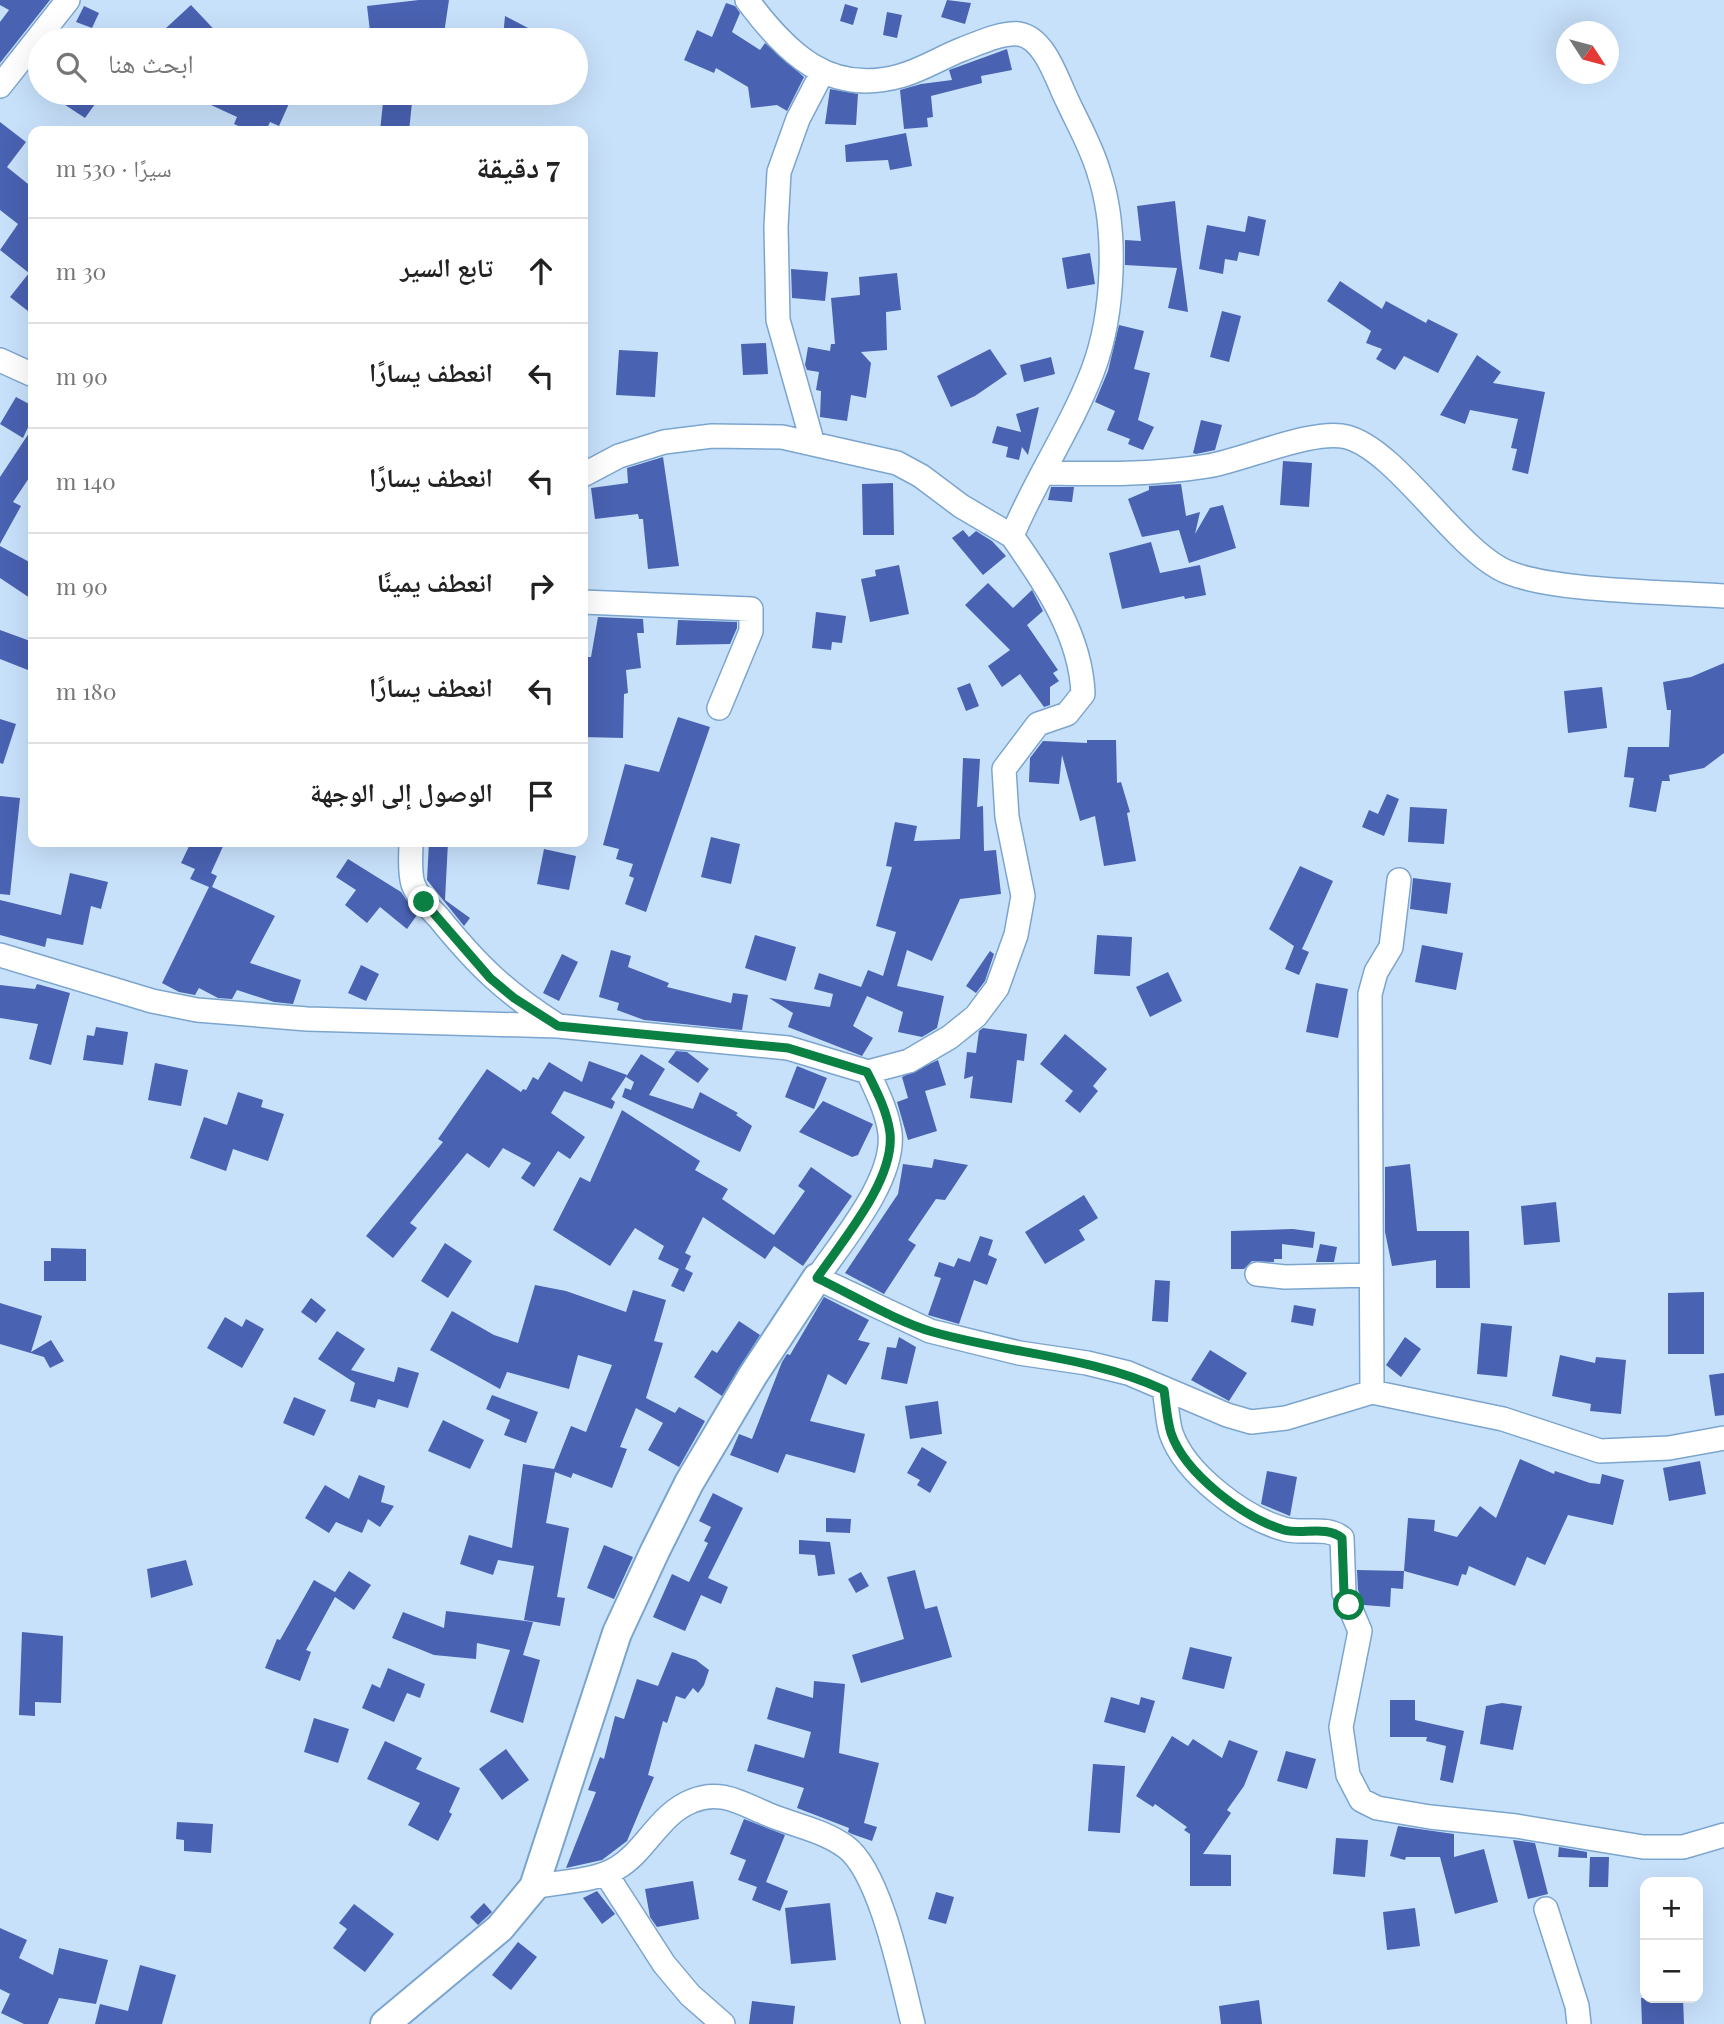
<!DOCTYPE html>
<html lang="ar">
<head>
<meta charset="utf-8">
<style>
  :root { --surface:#fff; --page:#f6f6f6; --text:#222; --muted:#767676; --line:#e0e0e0 }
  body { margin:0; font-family:"Playfair Display","Noto Naskh Arabic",serif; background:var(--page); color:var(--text); direction:rtl }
  .controls { position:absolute; right:21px; bottom:21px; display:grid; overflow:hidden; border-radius:14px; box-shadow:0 7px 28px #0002 }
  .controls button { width:63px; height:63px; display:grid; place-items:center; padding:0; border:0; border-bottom:2px solid var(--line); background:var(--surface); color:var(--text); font:35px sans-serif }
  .compass { position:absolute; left:1556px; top:21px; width:63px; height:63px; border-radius:50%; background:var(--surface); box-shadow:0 7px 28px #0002; rotate:126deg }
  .stop { position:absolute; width:21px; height:21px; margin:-16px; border:5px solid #0b8043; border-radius:50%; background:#fff }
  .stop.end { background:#0b8043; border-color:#fff; box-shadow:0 2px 7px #0008 }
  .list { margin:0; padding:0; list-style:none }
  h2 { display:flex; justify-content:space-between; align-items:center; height:91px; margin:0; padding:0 28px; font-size:30px }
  h2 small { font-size:23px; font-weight:400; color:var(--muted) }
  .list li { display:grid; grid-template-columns:46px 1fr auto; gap:21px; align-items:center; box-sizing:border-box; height:105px; padding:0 28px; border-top:2px solid var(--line) }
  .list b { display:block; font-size:26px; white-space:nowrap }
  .list em { font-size:23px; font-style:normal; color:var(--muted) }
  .icon { flex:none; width:38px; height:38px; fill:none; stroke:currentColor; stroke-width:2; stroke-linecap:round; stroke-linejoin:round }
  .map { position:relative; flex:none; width:1724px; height:2024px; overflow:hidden; direction:ltr }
  .search { position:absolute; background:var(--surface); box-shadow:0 7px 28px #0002; left:28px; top:28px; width:560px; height:77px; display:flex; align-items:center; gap:18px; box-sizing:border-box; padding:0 24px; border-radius:38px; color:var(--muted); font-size:26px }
  .panel { position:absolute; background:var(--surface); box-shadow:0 7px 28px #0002; left:28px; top:126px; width:560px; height:721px; border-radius:14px; direction:rtl }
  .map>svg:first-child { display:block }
  .building { fill:#4962b1 }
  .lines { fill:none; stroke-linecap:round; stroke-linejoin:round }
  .minor-casing { stroke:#7ca5ce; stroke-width:26 }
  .tertiary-casing { stroke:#7ca5ce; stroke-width:32 }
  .minor { stroke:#fff; stroke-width:23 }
  .tertiary { stroke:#fff; stroke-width:28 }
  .route { stroke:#0b8043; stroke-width:9 }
</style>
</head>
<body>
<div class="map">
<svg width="1724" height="2024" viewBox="0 0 1724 2024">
  <rect width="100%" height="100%" fill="#c8e1fb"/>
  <path class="building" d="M0,0H50L0,63V22L9,10L0,5Z
    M419,0H449L443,40H371L367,6Z
    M947,0L971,3L965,24L941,17Z
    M726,3L735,6L740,13L732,32L760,50L765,43L804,77L787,111L777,105L751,108L748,87L716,68L714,73L684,60L697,30L712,37Z
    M845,4L858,8L853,25L840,21Z
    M191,5L224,40H153Z
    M84,6L99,13L92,28L76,22Z
    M887,12L902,15L897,38L883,35Z
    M505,16L551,40L503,37Z
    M1007,49L1012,70L981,76L982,83L931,96L933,117L927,118L928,127L904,129L900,90L921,84L952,80L949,70Z
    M830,89L858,94L856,125L825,124Z
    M47,93H103L85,118Z
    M185,93H277L291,99L279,126L270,122L266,131H250L234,124L237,117Z
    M384,93H413L409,131H380Z
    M0,122L26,142L7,167L33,188V315L10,297L29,273L0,250L18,224L0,210Z
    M906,133L912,166L890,170L888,160L846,162L845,145Z
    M1175,201L1181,257L1188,312L1168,308L1177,268L1125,265V240L1141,241L1137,206Z
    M1248,216L1266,220L1259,256L1239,252L1237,261L1225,259L1223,274L1199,269L1207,225L1245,232Z
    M1090,253L1095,284L1067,289L1062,258Z
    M791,269L828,272L825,301L792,298Z
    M897,273L901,310L886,312L887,350L861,352L871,363L866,398L851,395L847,421L820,417L821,391L816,390L819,372L807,370L805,365L808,347L830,351L831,344H835L831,298L860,295L859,277Z
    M1340,281L1382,309L1386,301L1426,323L1428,319L1458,334L1438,373L1404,356L1395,370L1376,359L1382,349L1366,343L1371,331L1327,301Z
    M1222,311L1241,316L1229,362L1210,357Z
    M1119,325L1144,331L1134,369L1150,373L1138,420L1154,427L1143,450L1128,444L1130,439L1107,430L1115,411L1095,402L1108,371Z
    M766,343L768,374L743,375L741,344Z
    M990,349L1007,374L975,396L951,407L937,376Z
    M619,350L658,352L655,397L616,395Z
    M1477,355L1501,372L1493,383L1545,392L1528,474L1512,470L1517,449L1511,448L1518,419L1470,410L1465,424L1440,415Z
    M1051,357L1055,374L1024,382L1020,365Z
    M16,397L33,406V417L23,438L0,424Z
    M1039,407L1028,455L1022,447L1019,460L1006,457L1008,447L992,443L997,426L1021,432L1016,414Z
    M1201,420L1222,425L1215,450L1196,454L1193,453Z
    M33,427V472L13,502L21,506L0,544V477Z
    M663,457L679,566L648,569L643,519H639L638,514L595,519L591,488L628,483L627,468Z
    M1283,461L1312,463L1309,507L1280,505Z
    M893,483L894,535H863L862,484Z
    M1181,484L1186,516L1200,512L1195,534L1210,508L1223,505L1236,548L1189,563L1179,530L1142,537L1128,499L1149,490V486Z
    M1051,487H1074L1072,502L1048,500Z
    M963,530L969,537L976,531L992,541L1006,556L983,575L952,538Z
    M1151,542L1160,573L1200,565L1206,595L1185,599L1184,596L1122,609L1109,553Z
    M0,546L33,564V600L0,578Z
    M899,565L909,614L870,622L861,579L876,576L875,570Z
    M988,583L1013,608L1032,590L1043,611L1027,625L1058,670L1053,673L1059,681L1050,687V705L1044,707L1020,674L1002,687L988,666L1010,650L965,605Z
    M816,612L846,616L842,643L832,642L831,650L812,648Z
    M598,617L643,619L644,633H637L641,668L626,670L628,693L624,694L623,738L583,737V657H591Z
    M678,620L737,622V628L730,644L676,645Z
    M0,630L33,642V672L0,659Z
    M1724,663V753L1704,768L1669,775L1670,781H1662L1656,812L1629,807L1634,778L1624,777L1628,747H1669L1671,710H1667L1663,682L1691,677Z
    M970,683L979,706L966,711L957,688Z
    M1602,687L1607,728L1568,733L1564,691Z
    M678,717L710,727L646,912L625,904L634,878L629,876L633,864L616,859L619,849L603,845L625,764L659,772Z
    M0,719L16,724L3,764L0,763Z
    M1087,740H1116L1117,783L1121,782L1130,812L1127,813L1136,861L1104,866L1095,816L1080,821L1062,755L1059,784L1029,782L1030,758L1043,741L1087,743Z
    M963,758L980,759L977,807L983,806L984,851L996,850L1001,894L960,899L932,961L907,950L897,986L944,996L937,1028L922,1037L898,1032L903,1012L867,996L853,1026L873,1038L862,1056L788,1027L793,1013L769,998L830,1007L833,994L814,989L819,973L861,987L868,970L883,976L896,932L876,926L892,867L886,866L895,822L917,826L914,841L960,839Z
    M1387,794L1399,799L1384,836L1362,827L1369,810L1378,814Z
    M0,796L20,798L10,895L0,894Z
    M1410,807L1447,809L1444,844L1408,842Z
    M711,837L740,844L731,884L701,877Z
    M191,842H225L211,873L217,876L212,887L275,916L250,963L301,980L293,1004L274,1002L237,990L232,999L218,998L199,988L195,995L179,992L162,983L209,887L190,879L195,869L181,863Z
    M429,842H448L445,900L470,918L464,926L427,880Z
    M544,849L576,856L569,890L537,884Z
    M348,859L401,892L417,915L407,929L380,907L367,923L345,905L356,890L336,877Z
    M1300,866L1333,881L1302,949L1309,952L1299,975L1285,969L1294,946L1269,929Z
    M70,873L108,882L101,909L91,906L83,945L47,938L45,947L0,935V900L61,915Z
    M1413,878L1451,883L1447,914L1410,909Z
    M755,935L796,947L786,981L745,968Z
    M1097,935L1132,937L1130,976L1094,974Z
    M1422,945L1463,953L1456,990L1415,982Z
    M611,950L631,956L628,967L669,983L667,987L731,1003L733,993L748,995L742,1030L644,1020L617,1010L619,1003L599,997Z
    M990,951L994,954L985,981L976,993L966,986Z
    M562,954L578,962L559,1001L543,993Z
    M361,965L379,974L366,1001L348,993Z
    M1168,972L1182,1001L1150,1017L1136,987Z
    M1316,983L1348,989L1338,1038L1306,1032Z
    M37,984L70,993L51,1065L29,1059L38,1024L0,1018V985L35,989Z
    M96,1027L128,1032L123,1065L83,1060L87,1035L94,1036Z
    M983,1028L1027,1034L1024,1061L1017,1060L1012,1103L970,1098L973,1076L964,1079L967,1052L976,1053L979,1031Z
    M1065,1034L1107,1069L1093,1086L1098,1091L1080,1113L1065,1101L1073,1091L1040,1064Z
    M676,1051L687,1052L709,1069L698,1083L668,1062Z
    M641,1054L665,1069L649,1095L693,1109L700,1092L738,1113L736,1115L752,1126L740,1152L622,1097L625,1088L631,1090L634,1082L626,1077Z
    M938,1060L946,1085L925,1091L937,1131L908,1140L897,1102L908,1098L902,1077Z
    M589,1061L627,1075L611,1099L615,1102L612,1109L564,1091L551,1113L585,1137L570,1159L558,1151L534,1187L521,1178L531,1163L503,1148L489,1168L467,1153L410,1223L417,1228L393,1258L366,1236L443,1142L438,1139L487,1069L521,1092L523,1089L526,1090L533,1077L538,1080L549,1062L582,1082Z
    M155,1063L188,1070L181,1106L148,1100Z
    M797,1066L827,1078L814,1109L785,1097Z
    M238,1092L263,1100L261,1107L284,1114L268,1161L233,1149L226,1171L190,1158L204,1117L227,1125Z
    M823,1101L873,1124L858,1155L852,1157L799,1132Z
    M622,1110L700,1161L695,1170L728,1189L722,1199L774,1235L805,1191L798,1186L811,1167L852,1196L803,1266L774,1246L765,1259L703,1217L685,1253L691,1256L685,1269L693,1273L684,1292L671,1286L679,1269L658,1259L664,1246L635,1228L610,1266L553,1230L580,1177L590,1182Z
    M934,1159L968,1165L945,1200L936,1199L908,1240L916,1245L884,1294L845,1273L898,1194L903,1164L932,1168Z
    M1410,1164L1417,1231H1469L1470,1288H1436V1260L1392,1266L1385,1232V1167Z
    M1084,1195L1098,1218L1079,1230L1085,1240L1045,1264L1025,1232Z
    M1556,1202L1560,1242L1524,1245L1521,1206Z
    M1293,1229L1315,1232L1313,1248L1282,1244V1259H1274V1262L1252,1261L1244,1269H1231V1231Z
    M980,1236L993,1240L988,1255L997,1259L987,1285L974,1280L959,1324L928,1315L941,1278L934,1276L939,1262L954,1267L958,1258L970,1262Z
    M445,1243L472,1261L448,1298L421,1281Z
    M1320,1244L1337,1247L1334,1262H1316Z
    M51,1248L86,1249V1281H44V1261H51Z
    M1155,1280L1170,1281L1168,1322L1152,1321Z
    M535,1285L566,1291L626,1312L633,1290L666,1300L654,1341L663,1343L646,1398L675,1413L679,1407L705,1421L679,1467L648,1450L663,1423L636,1408L620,1447L627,1449L612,1488L573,1473L571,1478L555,1472L546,1523L569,1528L557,1597L565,1598L560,1626L524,1620L534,1566L498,1560L493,1575L460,1564L469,1535L512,1548L523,1464L554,1469L571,1426L586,1432L612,1365L578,1355L569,1389L507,1372L500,1389L430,1350L452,1311L494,1335L518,1343Z
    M1704,1292V1354H1668V1293Z
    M824,1297L869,1320L858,1340L870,1343L846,1385L828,1374L810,1421L865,1434L855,1473L786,1454L778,1473L730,1455L739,1434L752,1439L782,1362L787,1354L790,1355Z
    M311,1298L326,1310L316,1323L301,1312Z
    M0,1303L42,1316L31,1352L51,1340L64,1361L50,1368L44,1357L0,1344Z
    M1294,1305L1316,1309L1313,1326L1291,1322Z
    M225,1317L242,1327L246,1319L264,1329L242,1368L207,1348Z
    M739,1321L760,1335L722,1396L694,1377L712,1350L717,1353Z
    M1481,1323L1512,1326L1507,1377L1477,1374Z
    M337,1331L365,1349L351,1370L394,1382L398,1367L419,1373L408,1408L378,1399L375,1408L350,1401L355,1383L318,1359Z
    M899,1337L916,1347L907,1384L881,1379L887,1347L896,1348Z
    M1405,1337L1421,1349L1401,1377L1386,1365Z
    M1210,1350L1247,1373L1229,1401L1191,1380Z
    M1560,1355L1595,1363L1596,1357L1626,1360L1621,1414L1590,1411L1591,1404L1552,1396Z
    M1724,1373V1415L1715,1416L1709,1375Z
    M492,1395L538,1412L526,1443L504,1435L510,1420L486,1409Z
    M294,1397L326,1410L314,1436L283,1423Z
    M938,1401L942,1434L910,1439L905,1406Z
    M443,1420L484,1440L470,1469L428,1451Z
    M922,1447L947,1462L930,1493L917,1485L920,1480L907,1473Z
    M1520,1459L1554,1474L1555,1471L1590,1483L1600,1484L1602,1474L1624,1480L1613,1525L1568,1515L1545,1565L1527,1557L1515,1586L1469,1566L1466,1575L1462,1574L1458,1586L1404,1571L1408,1518L1435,1520L1434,1531L1457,1537L1480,1506L1496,1518Z
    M1700,1461L1706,1494L1669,1501L1663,1468Z
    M1267,1471L1297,1477L1290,1516L1261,1504Z
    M359,1475L385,1486L381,1502L394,1506L380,1527L368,1519L362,1533L336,1522L329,1533L305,1518L325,1485L349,1499Z
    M713,1493L743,1508L708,1578L728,1587L721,1604L701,1595L685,1631L653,1617L672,1574L689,1582L708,1543L704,1541L711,1527L699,1521Z
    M826,1518L851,1519L850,1533L826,1532Z
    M799,1540L830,1542L835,1574L818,1576L815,1555L799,1554Z
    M604,1545L633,1557L614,1599L587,1588Z
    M186,1560L193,1585L151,1598L147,1569Z
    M915,1570L925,1609L937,1606L952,1657L861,1683L852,1655L904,1639L887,1577Z
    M1357,1570L1404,1571L1403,1589L1391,1588L1390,1607L1364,1605L1358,1590Z
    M349,1571L371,1585L354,1610L335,1597L306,1650L311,1652L300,1681L265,1668L277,1639L280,1640L314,1580L335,1592Z
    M861,1572L869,1586L856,1593L848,1579Z
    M446,1611L533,1622L523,1655L540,1660L523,1723L490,1712L510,1650L477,1643L476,1659L434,1655L392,1638L403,1612L444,1628Z
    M22,1632L63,1636L61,1703L35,1702V1716L19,1715Z
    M1190,1647L1232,1657L1224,1689L1182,1679Z
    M672,1652L696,1660L709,1670L704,1685L698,1693L693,1688L685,1699L676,1696L667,1723L663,1721L648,1775L654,1777L627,1841L602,1860L566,1868L596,1792L588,1790L600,1757L604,1759L615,1716L624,1719L637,1679L658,1686Z
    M388,1668L425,1684L420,1698L407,1693L394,1722L362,1708L372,1684L380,1688Z
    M814,1681L845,1684L839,1753L879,1763L864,1823L877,1827L872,1841L852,1834L848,1832L849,1828L797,1808L804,1788L747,1771L755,1744L804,1758L811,1732L767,1719L776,1687L813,1698Z
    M1111,1697L1139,1705L1141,1697L1155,1701L1145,1733L1104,1722Z
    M1390,1700H1415V1720L1464,1731L1453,1783L1440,1780L1446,1746L1426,1741L1427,1737H1390Z
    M1502,1703L1522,1706L1513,1750L1480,1744L1486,1706Z
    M314,1718L349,1729L338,1763L304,1752Z
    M1172,1736L1188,1746L1193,1739L1222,1758L1229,1740L1258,1751L1244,1786L1227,1810L1231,1813L1203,1854L1231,1855V1886H1190V1834L1184,1830L1187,1827L1155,1804L1153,1807L1136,1796Z
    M385,1741L422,1758L416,1769L460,1788L449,1812L452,1814L438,1841L408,1825L420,1803L367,1779Z
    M506,1749L529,1780L502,1800L479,1769Z
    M1286,1751L1316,1759L1307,1789L1277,1781Z
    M1093,1764L1125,1766L1120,1833L1088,1831Z
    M744,1819L785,1835L766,1882L788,1891L780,1911L752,1900L757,1887L738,1880L746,1860L730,1854Z
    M177,1822L213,1824L211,1853L184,1851V1840L176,1839Z
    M1398,1826L1454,1834V1857L1484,1849L1498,1902L1455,1914L1440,1857H1406L1405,1860L1390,1856Z
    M1336,1838L1368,1840L1365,1877L1333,1874Z
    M1513,1840L1535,1843L1548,1894L1528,1899Z
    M1559,1847L1587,1852V1858L1558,1857Z
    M1590,1857H1609L1608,1887H1589Z
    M693,1881L699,1919L657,1927L650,1917L645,1889Z
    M597,1891L615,1914L602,1924L583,1898Z
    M936,1892L954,1897L946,1924L928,1919Z
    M484,1903L492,1912L478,1925L470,1917Z
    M830,1903L836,1960L791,1964L785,1908Z
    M354,1904L394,1934L365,1972L333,1948L347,1929L339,1923Z
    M1415,1908L1420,1946L1387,1950L1383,1912Z
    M0,1928L27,1940L19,1958L53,1975L59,1948L108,1960L96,2004L59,1998L48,2024H24L1,2013L10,1994L0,1989Z
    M518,1942L537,1957L511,1990L492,1975Z
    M140,1965L176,1975L162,2024H95L100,2004L128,2011Z
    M1641,1998H1683L1684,2024H1642Z
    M1259,2000L1262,2024H1221L1219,2006Z
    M752,2001L795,2006L793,2024H749Z"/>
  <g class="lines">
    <g class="minor-casing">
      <path id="minor" d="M747,0C787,53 829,96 900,76C922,70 942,57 963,49C979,43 1002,32 1019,34C1045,38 1057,80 1067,100C1078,124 1092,148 1099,173C1118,230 1114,314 1093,370C1071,428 1035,480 1012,536C1045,583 1081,635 1083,694L1067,714L1038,724L1004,769L1007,817L1023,896L1016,935L997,988L976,1016L950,1037L909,1061L868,1072
        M0,86L68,0
        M0,360L33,375
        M813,444L778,320L776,227L779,172L798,119L822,73
        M1044,473C1100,474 1152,475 1208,466C1244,460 1314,428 1347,437C1395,450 1451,541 1499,568C1540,592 1671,592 1724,596
        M583,475L619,456L664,442L712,436L782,437L897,463L921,476L961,506L1012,536
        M583,602L751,609V631L719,708
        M411,842C411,856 409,871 413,884C418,898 430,908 439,918C478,966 505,992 558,1026
        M0,955L152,1001L197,1010L307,1019L558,1026L788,1048L868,1072C877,1092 887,1111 890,1133C895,1180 842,1241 817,1278L930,1331L1019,1353L1087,1363L1128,1373L1227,1415L1251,1422L1286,1418L1372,1392L1503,1419L1600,1451L1669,1448L1724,1438
        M1257,1274L1285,1277L1371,1275
        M1164,1390C1167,1404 1167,1420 1171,1433C1185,1474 1244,1518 1284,1529C1302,1535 1326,1525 1342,1538L1344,1593L1360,1631L1341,1727L1348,1775L1361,1800L1377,1808L1430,1817L1516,1826L1643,1847H1683L1724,1835
        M1372,1392L1370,994L1376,972L1391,947L1399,880
        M606,1874L664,1964L690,1995L723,2024
        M534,1887C560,1881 594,1882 617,1868C646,1851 659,1814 692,1801C720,1789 741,1803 767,1814C793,1825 823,1830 846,1847C881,1873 902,1981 913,2024
        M1546,1909L1577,2006L1579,2024"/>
    </g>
    <g class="tertiary-casing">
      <path id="tertiary" d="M385,2024L500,1928L534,1887L617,1633L655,1551L689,1483L753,1375L817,1278"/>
    </g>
    <use href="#minor" class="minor"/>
    <use href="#tertiary" class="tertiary"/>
  </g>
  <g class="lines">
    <path class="route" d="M424,902L490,978L514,998L558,1026L788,1048L867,1072C877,1092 887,1111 890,1133C895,1180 842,1241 817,1278C853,1295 895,1321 933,1332C1010,1354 1091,1356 1164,1390C1166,1404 1167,1420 1171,1433C1185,1474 1244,1518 1284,1530C1302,1535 1326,1525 1342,1538L1344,1593L1349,1605"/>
  </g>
</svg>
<div class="controls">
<button>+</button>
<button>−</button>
</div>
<svg class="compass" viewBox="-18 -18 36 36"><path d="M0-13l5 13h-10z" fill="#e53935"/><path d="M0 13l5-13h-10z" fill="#767676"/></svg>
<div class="stop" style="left:1349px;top:1605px"></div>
<div class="stop end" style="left:424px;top:902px"></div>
<div class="search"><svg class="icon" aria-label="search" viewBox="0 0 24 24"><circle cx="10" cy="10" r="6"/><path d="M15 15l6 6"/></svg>ابحث هنا</div>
<section class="panel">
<h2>7 دقيقة<small>سيرًا · 530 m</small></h2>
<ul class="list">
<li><svg class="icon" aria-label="ahead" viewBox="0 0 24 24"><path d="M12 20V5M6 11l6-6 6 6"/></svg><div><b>تابع السير</b></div><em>30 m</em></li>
<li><svg class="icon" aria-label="left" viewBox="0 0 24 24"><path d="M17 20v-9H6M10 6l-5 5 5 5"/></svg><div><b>انعطف يسارًا</b></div><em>90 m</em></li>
<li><svg class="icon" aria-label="left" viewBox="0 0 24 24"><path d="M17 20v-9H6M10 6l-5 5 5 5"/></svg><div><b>انعطف يسارًا</b></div><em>140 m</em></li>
<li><svg class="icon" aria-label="right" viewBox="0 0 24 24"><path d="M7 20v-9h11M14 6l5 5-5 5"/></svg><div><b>انعطف يمينًا</b></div><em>90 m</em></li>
<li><svg class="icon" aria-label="left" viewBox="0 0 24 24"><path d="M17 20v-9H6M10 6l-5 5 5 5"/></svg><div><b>انعطف يسارًا</b></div><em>180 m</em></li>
<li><svg class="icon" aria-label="arrive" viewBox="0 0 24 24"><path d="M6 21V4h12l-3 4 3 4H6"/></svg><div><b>الوصول إلى الوجهة</b></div></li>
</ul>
</section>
</div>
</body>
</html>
